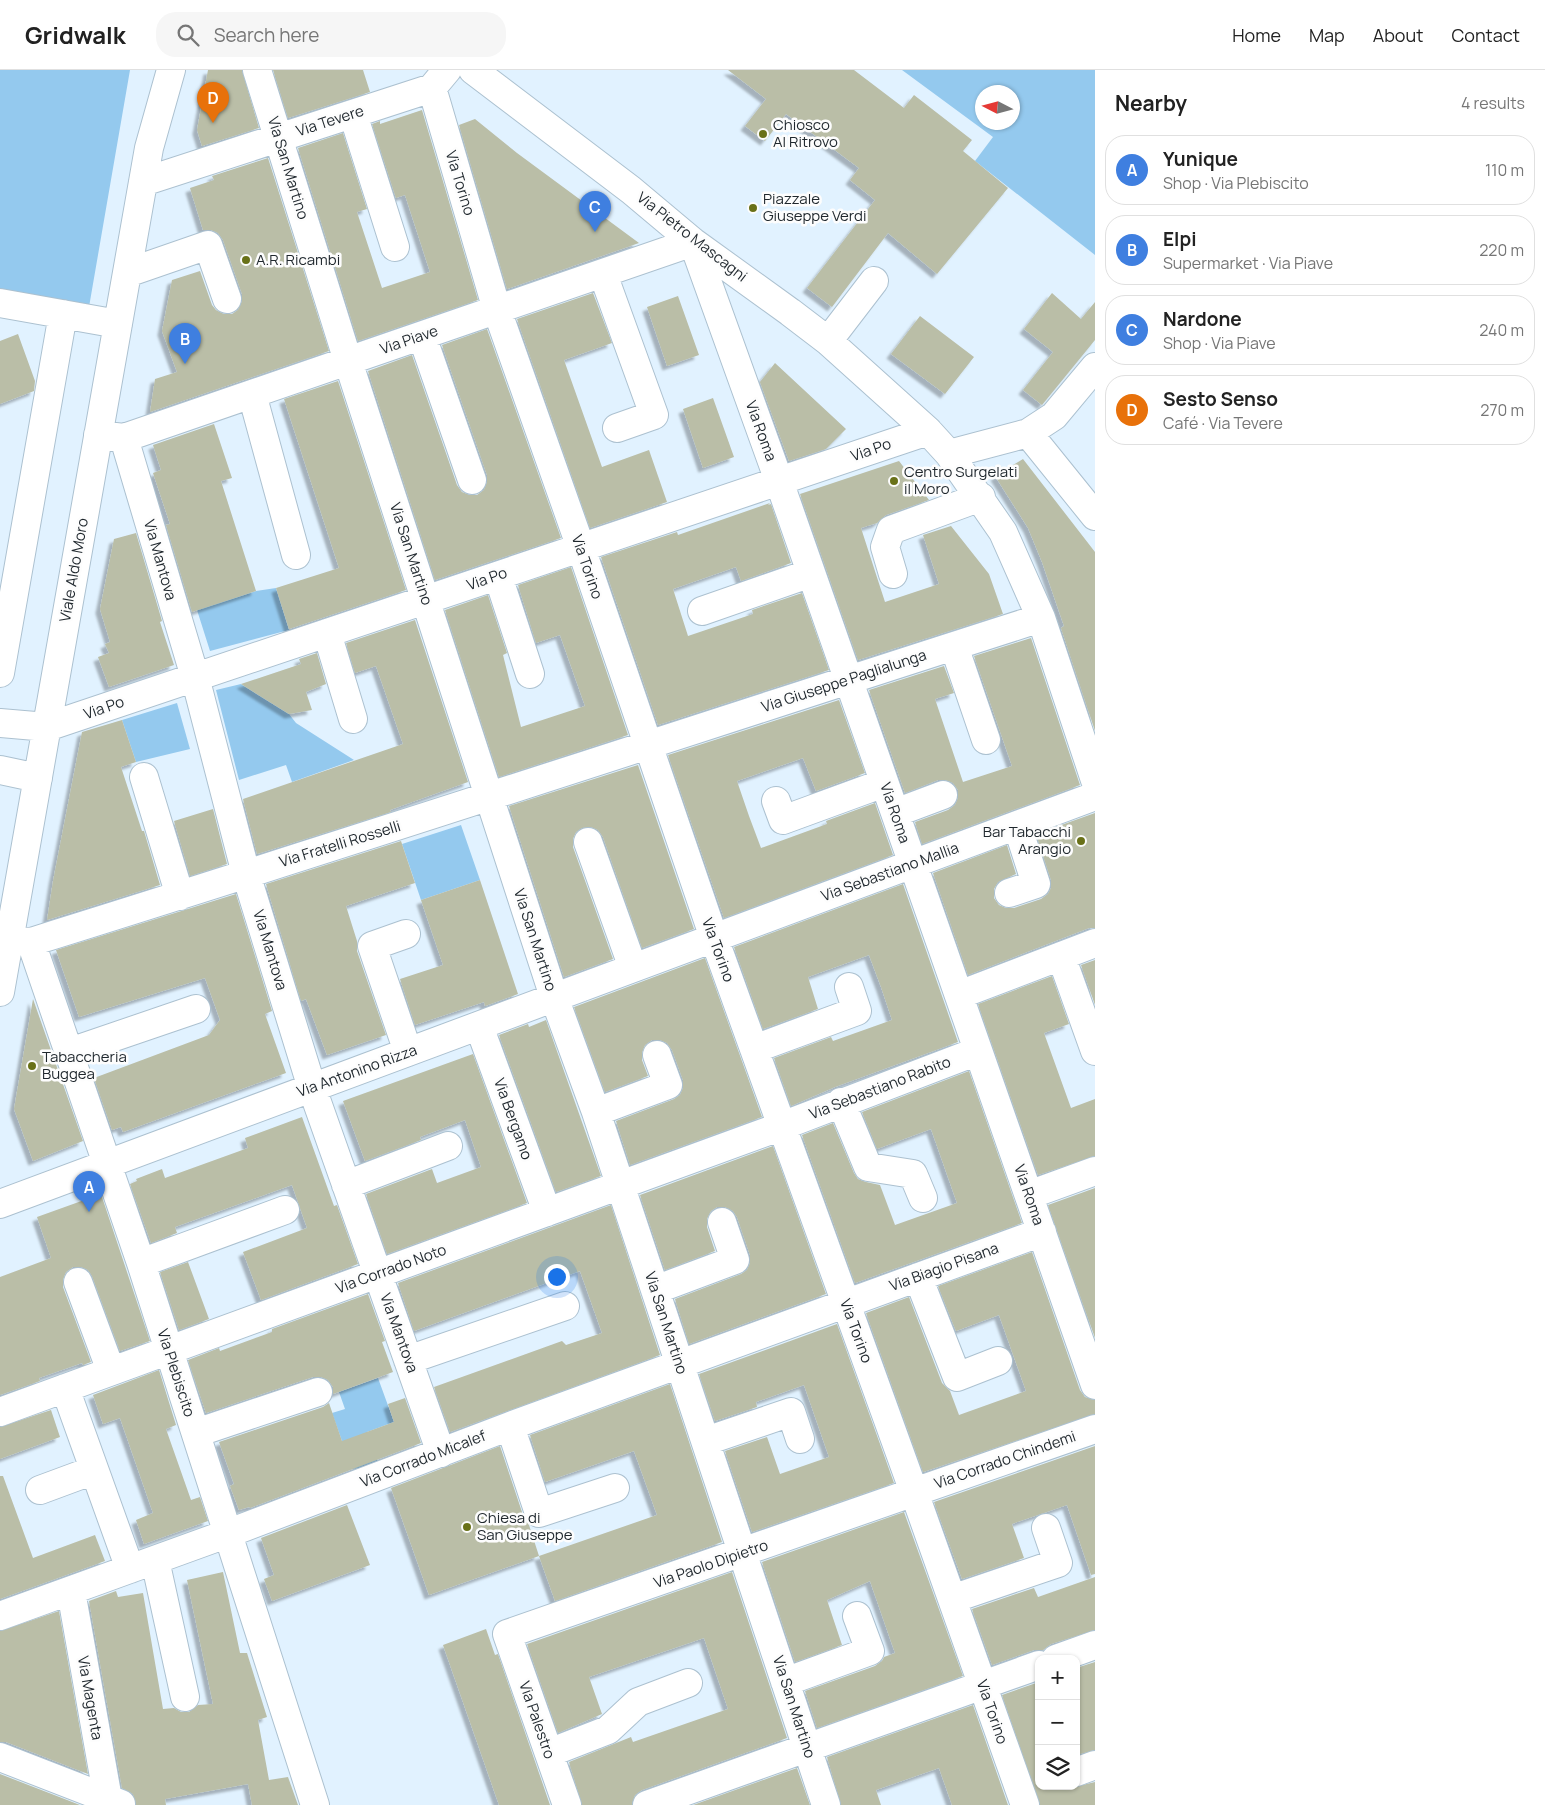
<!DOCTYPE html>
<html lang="en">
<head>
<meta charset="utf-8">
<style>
  :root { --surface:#fff; --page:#f6f6f6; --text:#222; --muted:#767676; --line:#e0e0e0; --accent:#7c3aed }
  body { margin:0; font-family:Manrope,sans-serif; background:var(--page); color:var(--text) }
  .controls { position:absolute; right:15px; bottom:15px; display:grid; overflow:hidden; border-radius:10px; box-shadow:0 1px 4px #0004 }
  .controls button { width:45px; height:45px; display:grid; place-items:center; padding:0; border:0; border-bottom:1px solid var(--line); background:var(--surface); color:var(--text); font:25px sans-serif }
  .compass { position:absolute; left:975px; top:15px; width:45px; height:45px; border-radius:50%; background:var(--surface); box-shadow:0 1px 4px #0004; rotate:276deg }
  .you { position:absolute; left:556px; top:1206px; width:18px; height:18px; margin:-12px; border:4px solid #fff; border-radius:50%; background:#1a73e8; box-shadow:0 0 0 8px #1a73e833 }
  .badge { display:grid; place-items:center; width:32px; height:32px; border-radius:50%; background:var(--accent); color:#fff; font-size:16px; font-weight:700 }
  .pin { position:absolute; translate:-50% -41px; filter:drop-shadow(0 1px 2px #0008) }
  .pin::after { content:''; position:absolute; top:26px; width:18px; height:15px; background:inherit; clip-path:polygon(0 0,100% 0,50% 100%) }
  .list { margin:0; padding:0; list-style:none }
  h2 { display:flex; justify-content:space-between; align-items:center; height:65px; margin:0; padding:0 20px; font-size:21px }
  h2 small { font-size:16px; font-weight:400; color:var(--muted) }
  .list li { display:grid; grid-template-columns:32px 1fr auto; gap:15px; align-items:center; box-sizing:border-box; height:70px; margin:0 10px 10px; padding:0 10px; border:1px solid var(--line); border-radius:20px }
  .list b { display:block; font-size:19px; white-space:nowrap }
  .list p { margin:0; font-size:16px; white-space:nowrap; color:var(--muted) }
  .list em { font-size:16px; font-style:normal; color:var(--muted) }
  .icon { flex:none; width:28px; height:28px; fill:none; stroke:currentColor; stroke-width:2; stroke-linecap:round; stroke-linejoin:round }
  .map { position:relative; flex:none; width:1095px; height:1735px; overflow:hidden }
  header { display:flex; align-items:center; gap:30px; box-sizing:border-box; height:70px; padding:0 25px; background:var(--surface); border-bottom:1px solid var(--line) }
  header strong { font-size:24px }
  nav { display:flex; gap:28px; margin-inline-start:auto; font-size:18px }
  .search { width:350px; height:45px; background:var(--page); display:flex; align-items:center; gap:12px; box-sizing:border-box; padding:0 18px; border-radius:20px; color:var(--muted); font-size:19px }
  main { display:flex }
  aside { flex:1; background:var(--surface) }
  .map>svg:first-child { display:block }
  .green { fill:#94c9ee; fill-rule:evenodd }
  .building { fill:#babea7; filter:url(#shadow) }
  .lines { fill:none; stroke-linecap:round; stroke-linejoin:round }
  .minor-casing { stroke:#acc1d0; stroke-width:30 }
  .minor { stroke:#fff; stroke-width:28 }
  .poi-dot { fill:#697118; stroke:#fdfdfd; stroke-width:2 }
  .labels { text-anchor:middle; stroke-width:5; stroke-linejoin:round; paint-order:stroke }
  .street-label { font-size:15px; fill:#1f272d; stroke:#fdfdfd }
  .poi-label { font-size:15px; fill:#1f272d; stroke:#fdfdfd; text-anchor:start }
</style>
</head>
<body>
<header>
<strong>Gridwalk</strong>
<div class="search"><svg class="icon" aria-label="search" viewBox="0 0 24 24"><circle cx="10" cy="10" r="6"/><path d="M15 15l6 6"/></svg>Search here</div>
<nav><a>Home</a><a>Map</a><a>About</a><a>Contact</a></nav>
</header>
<main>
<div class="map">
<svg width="1095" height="1735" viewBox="0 0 1095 1735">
  <defs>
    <filter id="shadow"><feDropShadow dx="-4.5" dy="4.5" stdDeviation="1" flood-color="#0004"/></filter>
  </defs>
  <rect width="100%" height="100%" fill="#e1f2ff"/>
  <path class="green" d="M0,0H130L89,237L0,221Z
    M902,0H1095V185L975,91L993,67ZM1012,22V52H982V22Z
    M276,518L289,560L210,581L197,540L256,521Z
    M241,614L289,644L296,653L354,690L292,712L286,695L239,710L216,620Z
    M177,633L190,679L136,692L122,650Z
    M461,755L480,810L421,830L402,774Z
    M378,1308L394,1352L367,1362L379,1395L352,1399L332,1343L345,1339L339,1322Z"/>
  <path class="building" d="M208,0H242L259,58L202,76L197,60Z
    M273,0H363L370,22L288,48Z
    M728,0H854L904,38L914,25L972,70L963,81L1008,118L937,204L888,163L832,237L807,218L875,130L850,110L859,98L786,44L765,71L745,56L766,29Z
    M422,40L478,230L358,271L298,78L343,63L367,139L357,142L382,218L430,202L405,125L396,128L372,54L380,51V54Z
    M475,49L517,83L639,173L507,219L459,55Z
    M268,88L329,281L150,342L155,309L177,302L162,261L172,210L200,201L212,235L216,240L224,244H232L238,240L242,231V224L223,170L218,163L211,160H203L190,118L214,110L212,106Z
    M593,223L612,273L564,290L602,397L649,380L667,432L590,458L517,249Z
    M1052,223L1081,249L1095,232V270L1042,335L1023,320L1053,282L1024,259Z
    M678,226L699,285L667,296L647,237Z
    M920,246L974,287L945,324L891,284Z
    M487,259L561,468L435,510L368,301L412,285L457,415L462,422L470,425H477L484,420L487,412V405L442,275Z
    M18,264L35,311L34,321L0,334V271Z
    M775,293L846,359L826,379L789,391L760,312Z
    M338,311L406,520L289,559L276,518L339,498L284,329Z
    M713,328L734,387L703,398L683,339Z
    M214,354L232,408L221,411L256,521L192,542L166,455L170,454L153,403L161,400L153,375Z
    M1023,389L1095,482V661L1061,558L1064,556L1042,492L1028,458L995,406Z
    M899,391L929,430L886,445L877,453L861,458L885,532L939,514L923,465L951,456L989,504L1003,544L858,590L800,424Z
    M770,433L768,435L771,434L791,493L741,511L736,497L673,519L688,566L753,544L752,540L802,523L829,600L658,655L601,487L677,462L678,465Z
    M136,463L162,551L160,552L174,595L109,617L98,587L109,583L105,574L110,572L100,539L114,469Z
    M571,497L628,665L499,707L445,540L488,525L507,583L503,585L521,657L585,636L560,565L536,573L518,515Z
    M415,550L468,712L390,740L391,742L257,784L243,729L403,674L376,596L355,603L346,573Z
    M1031,568L1080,715L922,774L915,752L948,740L955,735L958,728V720L953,713L945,710H938L905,723L869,620L944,596L954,623L935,629L963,712L1012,696L974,586Z
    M317,583L326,614L306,622L312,640L289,644L241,614L301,594L299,589Z
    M839,630L865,703L816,721L803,688L737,711L749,746L761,778L827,754L826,751L875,733L893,785L724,848L668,685Z
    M122,650L136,692L121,697L142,761H144L160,815L47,850L53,811L82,662Z
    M638,695L694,859L642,878L603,767L598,760L591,757L582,758L576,762L573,769V777L613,889L564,907L509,736Z
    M213,739L227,794L190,806L174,751Z
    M1095,743V858H1089L968,905L933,803L1007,775L1016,804L998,812L994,819V828L999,835L1006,838H1014L1041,829L1048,824L1051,818V810L1036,764Z
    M401,771L415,813L346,836L357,871V881L386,965L327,985L306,929L301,931L266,814Z
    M480,810L518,924L485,936L484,932L415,955L400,909L443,895L421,830Z
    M903,814L958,972L835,1017L791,1036L774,988L831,967L833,971L892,950L881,917L869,885L808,907L818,939L763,959L734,877Z
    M236,824L272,941L265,944L286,1003L123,1062L121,1057L112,1060L94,1008L209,965L220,950L205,908L79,947L56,880Z
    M705,888L762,1047L630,1095L616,1051L674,1029L680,1025L683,1018V1010L672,980L667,973L660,970H652L645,975L642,983V990L648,1006L605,1022L574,937Z
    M1095,890V935L1081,895Z
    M1052,906L1069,954L1044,963L1071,1038L1095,1029V1086L1038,1105L978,934Z
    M33,929L83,1071L33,1091L14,1039Z
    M546,950L601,1106L556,1122L499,965L528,954L529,957Z
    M473,984L527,1133L387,1184L366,1124L432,1099L437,1113L481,1097L465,1050L420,1067L421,1070L365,1091L343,1031Z
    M969,1001L1022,1153L855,1213L802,1065L833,1053L854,1103L858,1109L866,1112L880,1115L895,1155L957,1133L931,1059L877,1079L862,1042Z
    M302,1047L334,1136L337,1135L358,1194L261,1230L243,1182L307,1158L292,1115L175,1157L177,1163L151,1173L130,1114L137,1111L136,1109L162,1099L165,1108L248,1078L245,1068Z
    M773,1076L826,1224L689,1274L675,1229L741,1204L747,1200L750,1193V1185L737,1147L733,1141L725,1137H717L711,1141L707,1149V1157L715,1181L665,1200L640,1125Z
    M1095,1118V1268L1048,1135Z
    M101,1124L150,1271L120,1281L92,1206L88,1200L81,1197H73L66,1202L63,1210V1217L91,1292L83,1295L82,1293L39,1308L40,1311L0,1325V1207L51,1188L37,1147Z
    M611,1135L660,1285L450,1362L434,1317L562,1271L566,1275L602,1263L580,1201L414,1261L398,1213Z
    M1032,1182L1080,1320L1085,1327L1095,1330V1344L923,1402L866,1243L909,1227L942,1313L950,1321L959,1345L1026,1321L999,1245L956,1261L938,1216Z
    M188,1192L209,1249L179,1260L160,1202Z
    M368,1224L385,1271L382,1272L393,1302L333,1324V1317L328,1310L321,1307H313L206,1343L188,1290L219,1278L220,1281L272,1262V1259Z
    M837,1254L894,1413L752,1462L725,1381L767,1367L780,1404L829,1387L804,1315L756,1332L757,1337L715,1351L699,1304Z
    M159,1300L176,1355L166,1359L191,1430L200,1427L208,1451L144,1474L136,1450L153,1443L120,1348L103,1354L93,1325Z
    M670,1314L722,1472L555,1531L539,1486L429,1525L391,1418L500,1376L524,1448L529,1455L539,1486L657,1445L634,1381L545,1412L530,1365Z
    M405,1328L421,1373L250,1438L249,1437L239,1440L230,1416L234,1414L219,1372L323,1337L329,1333L342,1371L394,1352L388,1334Z
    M51,1340L60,1367L0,1389V1357Z
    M1095,1376V1504L1091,1505L1067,1435L1012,1454L1024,1488L962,1509L934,1432Z
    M0,1406H3L33,1488L95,1465L105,1491L0,1529Z
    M347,1435L370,1495L272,1531L264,1509L274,1505L261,1468Z
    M904,1442L963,1606L817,1658L805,1621L875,1596L882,1591L884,1587L895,1583L870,1511L827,1530L842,1575L795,1592L762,1492Z
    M223,1502L240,1583H247L267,1647L258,1650L269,1710L288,1707L298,1735H252L248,1714L165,1729L166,1735H136L133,1724L122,1718L89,1531L116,1521L118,1527L143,1523L163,1639L174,1638L181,1642H189L198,1635L213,1634L187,1510Z
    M732,1502L787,1668L642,1720L635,1725L632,1735H582L569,1692L631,1667L633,1672L728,1639L704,1568L589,1607L602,1644L558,1663L527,1574Z
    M1095,1507V1560L1051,1574L1043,1580H1034L992,1595L972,1539L1034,1518L1038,1527Z
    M59,1541L88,1704L6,1672H0V1561Z
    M486,1559L495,1585L498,1584L550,1735H499L443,1575Z
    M1095,1592V1680L1076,1685V1598Z
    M1039,1612V1716L1074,1717L1095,1712V1735H1040L1002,1625Z
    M973,1635L1008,1735H952L939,1698L876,1720L881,1735H841L827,1687Z
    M797,1698L810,1735H693Z
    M0,1704L80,1735H0Z"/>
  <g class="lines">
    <g class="minor-casing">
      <path id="minor" d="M257,0L348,291L554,927L596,1042L826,1735
        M473,0L631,120L693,172L790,242L828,271L928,361L949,384L1003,462L1041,548L1095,710
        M432,18L497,240L581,478L714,868L914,1422L1025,1735
        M432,18L447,0
        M353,44L395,177
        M143,112L432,18
        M127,203L208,175L227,229
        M603,204L654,345L617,358
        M0,233L118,254
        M422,266L472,410
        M828,271L874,211
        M252,324L296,485
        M1028,363L1095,446
        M98,365L124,368L693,172L779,411L1095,1315
        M124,368L195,607L246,804L312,1018L441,1383
        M949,384L1028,363L1054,346L1095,297
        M893,504L885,477L891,460L981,427
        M498,506L530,604
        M702,541L811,503
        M327,563L353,649
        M954,576L986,670
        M0,603L63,244
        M0,653L47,657L928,361
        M0,700L38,708
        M144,707L180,826
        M776,731L783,750L884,713
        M895,743L943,725
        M588,772L633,898
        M1009,823L1036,814L1017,755
        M406,864L372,876L408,982
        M9,869L31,872C369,767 704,656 1041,548
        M31,872L141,1193L315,1735
        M1061,886L1095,981
        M0,922L149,78L171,0
        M959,925L1095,873
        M479,956L547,1142
        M754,979L857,941L849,917
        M70,982L196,939
        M841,1032L868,1097L913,1104L923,1128
        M596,1042L668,1015L657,985
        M346,1115L448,1076
        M1029,1125L1095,1101
        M0,1134L1095,726
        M141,1193L285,1140
        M918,1207L957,1307L998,1291
        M78,1212L111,1301
        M655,1220L735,1190L722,1152
        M408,1290L565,1236
        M65,1318L130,1499
        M0,1342L782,1056L978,981
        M510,1356L539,1443L615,1418
        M196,1363L318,1322
        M706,1371L791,1342L800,1369
        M40,1420L94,1400
        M155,1490L185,1627
        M71,1521L109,1735
        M952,1529L1058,1493L1046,1458
        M0,1546L229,1463L510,1356L1042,1162
        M1056,1589L1095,1575
        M785,1612L870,1581L857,1546
        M549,1683L608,1660L638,1632L688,1613
        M0,1687L121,1734
        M1076,1702L1095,1695
        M567,1735L507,1564L1095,1359
        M647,1735L1039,1595"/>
    </g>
    <use href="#minor" class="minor"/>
  </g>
  <g class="poi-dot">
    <circle cx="763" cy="64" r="5"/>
    <circle cx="753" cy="138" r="5"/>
    <circle cx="246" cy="190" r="5"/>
    <circle cx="894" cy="411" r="5"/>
    <circle cx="1081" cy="771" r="5"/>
    <circle cx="32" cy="996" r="5"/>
    <circle cx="467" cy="1457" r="5"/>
  </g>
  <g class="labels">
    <g class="street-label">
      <text transform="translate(330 51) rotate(-18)" y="5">Via Tevere</text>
      <text transform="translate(288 98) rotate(73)" y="5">Via San Martino</text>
      <text transform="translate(460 113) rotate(73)" y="5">Via Torino</text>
      <text transform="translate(692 167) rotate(38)" y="5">Via Pietro Mascagni</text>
      <text transform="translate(409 270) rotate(-19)" y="5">Via Piave</text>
      <text transform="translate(761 361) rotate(70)" y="5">Via Roma</text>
      <text transform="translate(871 380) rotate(-19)" y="5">Via Po</text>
      <text transform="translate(411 484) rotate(72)" y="5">Via San Martino</text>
      <text transform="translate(160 490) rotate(74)" y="5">Via Mantova</text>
      <text transform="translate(587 497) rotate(71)" y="5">Via Torino</text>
      <text transform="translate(74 500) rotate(-80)" y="5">Viale Aldo Moro</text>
      <text transform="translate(487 509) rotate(-19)" y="5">Via Po</text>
      <text transform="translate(844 611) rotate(-18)" y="5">Via Giuseppe Paglialunga</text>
      <text transform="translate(104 638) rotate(-19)" y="5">Via Po</text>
      <text transform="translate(895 743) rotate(71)" y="5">Via Roma</text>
      <text transform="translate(340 774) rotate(-17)" y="5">Via Fratelli Rosselli</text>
      <text transform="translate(890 802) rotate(-20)" y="5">Via Sebastiano Mallia</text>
      <text transform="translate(535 870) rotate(72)" y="5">Via San Martino</text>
      <text transform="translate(270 880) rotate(73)" y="5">Via Mantova</text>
      <text transform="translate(718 880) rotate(70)" y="5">Via Torino</text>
      <text transform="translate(357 1001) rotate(-20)" y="5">Via Antonino Rizza</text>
      <text transform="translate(880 1018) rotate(-21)" y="5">Via Sebastiano Rabito</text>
      <text transform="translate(513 1049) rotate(70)" y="5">Via Bergamo</text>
      <text transform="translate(1029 1125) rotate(71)" y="5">Via Roma</text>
      <text transform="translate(944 1197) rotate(-20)" y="5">Via Biagio Pisana</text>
      <text transform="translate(391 1199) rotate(-20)" y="5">Via Corrado Noto</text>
      <text transform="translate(666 1253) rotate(72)" y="5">Via San Martino</text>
      <text transform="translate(856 1261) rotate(70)" y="5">Via Torino</text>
      <text transform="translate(399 1263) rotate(70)" y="5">Via Mantova</text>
      <text transform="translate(176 1303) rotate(72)" y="5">Via Plebiscito</text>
      <text transform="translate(423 1389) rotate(-21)" y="5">Via Corrado Micalef</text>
      <text transform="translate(1005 1390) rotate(-19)" y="5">Via Corrado Chindemi</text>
      <text transform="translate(711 1494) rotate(-19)" y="5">Via Paolo Dipietro</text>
      <text transform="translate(90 1628) rotate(80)" y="5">Via Magenta</text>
      <text transform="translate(794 1637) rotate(72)" y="5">Via San Martino</text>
      <text transform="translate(992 1642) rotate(71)" y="5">Via Torino</text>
      <text transform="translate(537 1650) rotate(71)" y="5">Via Palestro</text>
    </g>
    <g class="poi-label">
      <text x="773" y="60">Chiosco<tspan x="773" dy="17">Al Ritrovo</tspan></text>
      <text x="763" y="134">Piazzale<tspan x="763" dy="17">Giuseppe Verdi</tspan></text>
      <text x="256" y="195">A.R. Ricambi</text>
      <text x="904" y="407">Centro Surgelati<tspan x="904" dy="17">il Moro</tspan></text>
      <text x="1071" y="767" text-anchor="end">Bar Tabacchi<tspan x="1071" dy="17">Arangio</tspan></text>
      <text x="42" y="992">Tabaccheria<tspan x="42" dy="17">Buggea</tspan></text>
      <text x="477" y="1453">Chiesa di<tspan x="477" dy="17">San Giuseppe</tspan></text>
    </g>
  </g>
</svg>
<div class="controls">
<button>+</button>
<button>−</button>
<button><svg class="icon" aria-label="layers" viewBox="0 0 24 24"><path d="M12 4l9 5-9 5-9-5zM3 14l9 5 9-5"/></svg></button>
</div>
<svg class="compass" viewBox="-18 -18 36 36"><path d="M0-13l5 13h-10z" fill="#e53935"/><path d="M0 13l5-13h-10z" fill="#767676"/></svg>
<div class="you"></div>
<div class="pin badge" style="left:89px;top:1142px;background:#3f7fe0">A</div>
<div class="pin badge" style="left:185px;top:294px;background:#3f7fe0">B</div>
<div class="pin badge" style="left:595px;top:162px;background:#3f7fe0">C</div>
<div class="pin badge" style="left:213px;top:53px;background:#e8710a">D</div>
</div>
<aside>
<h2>Nearby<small>4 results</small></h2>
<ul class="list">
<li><span class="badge" style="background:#3f7fe0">A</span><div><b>Yunique</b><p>Shop · Via Plebiscito</p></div><em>110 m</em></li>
<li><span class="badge" style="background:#3f7fe0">B</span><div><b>Elpi</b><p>Supermarket · Via Piave</p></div><em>220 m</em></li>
<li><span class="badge" style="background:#3f7fe0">C</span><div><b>Nardone</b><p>Shop · Via Piave</p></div><em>240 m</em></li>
<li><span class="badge" style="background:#e8710a">D</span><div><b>Sesto Senso</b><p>Café · Via Tevere</p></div><em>270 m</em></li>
</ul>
</aside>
</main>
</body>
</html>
